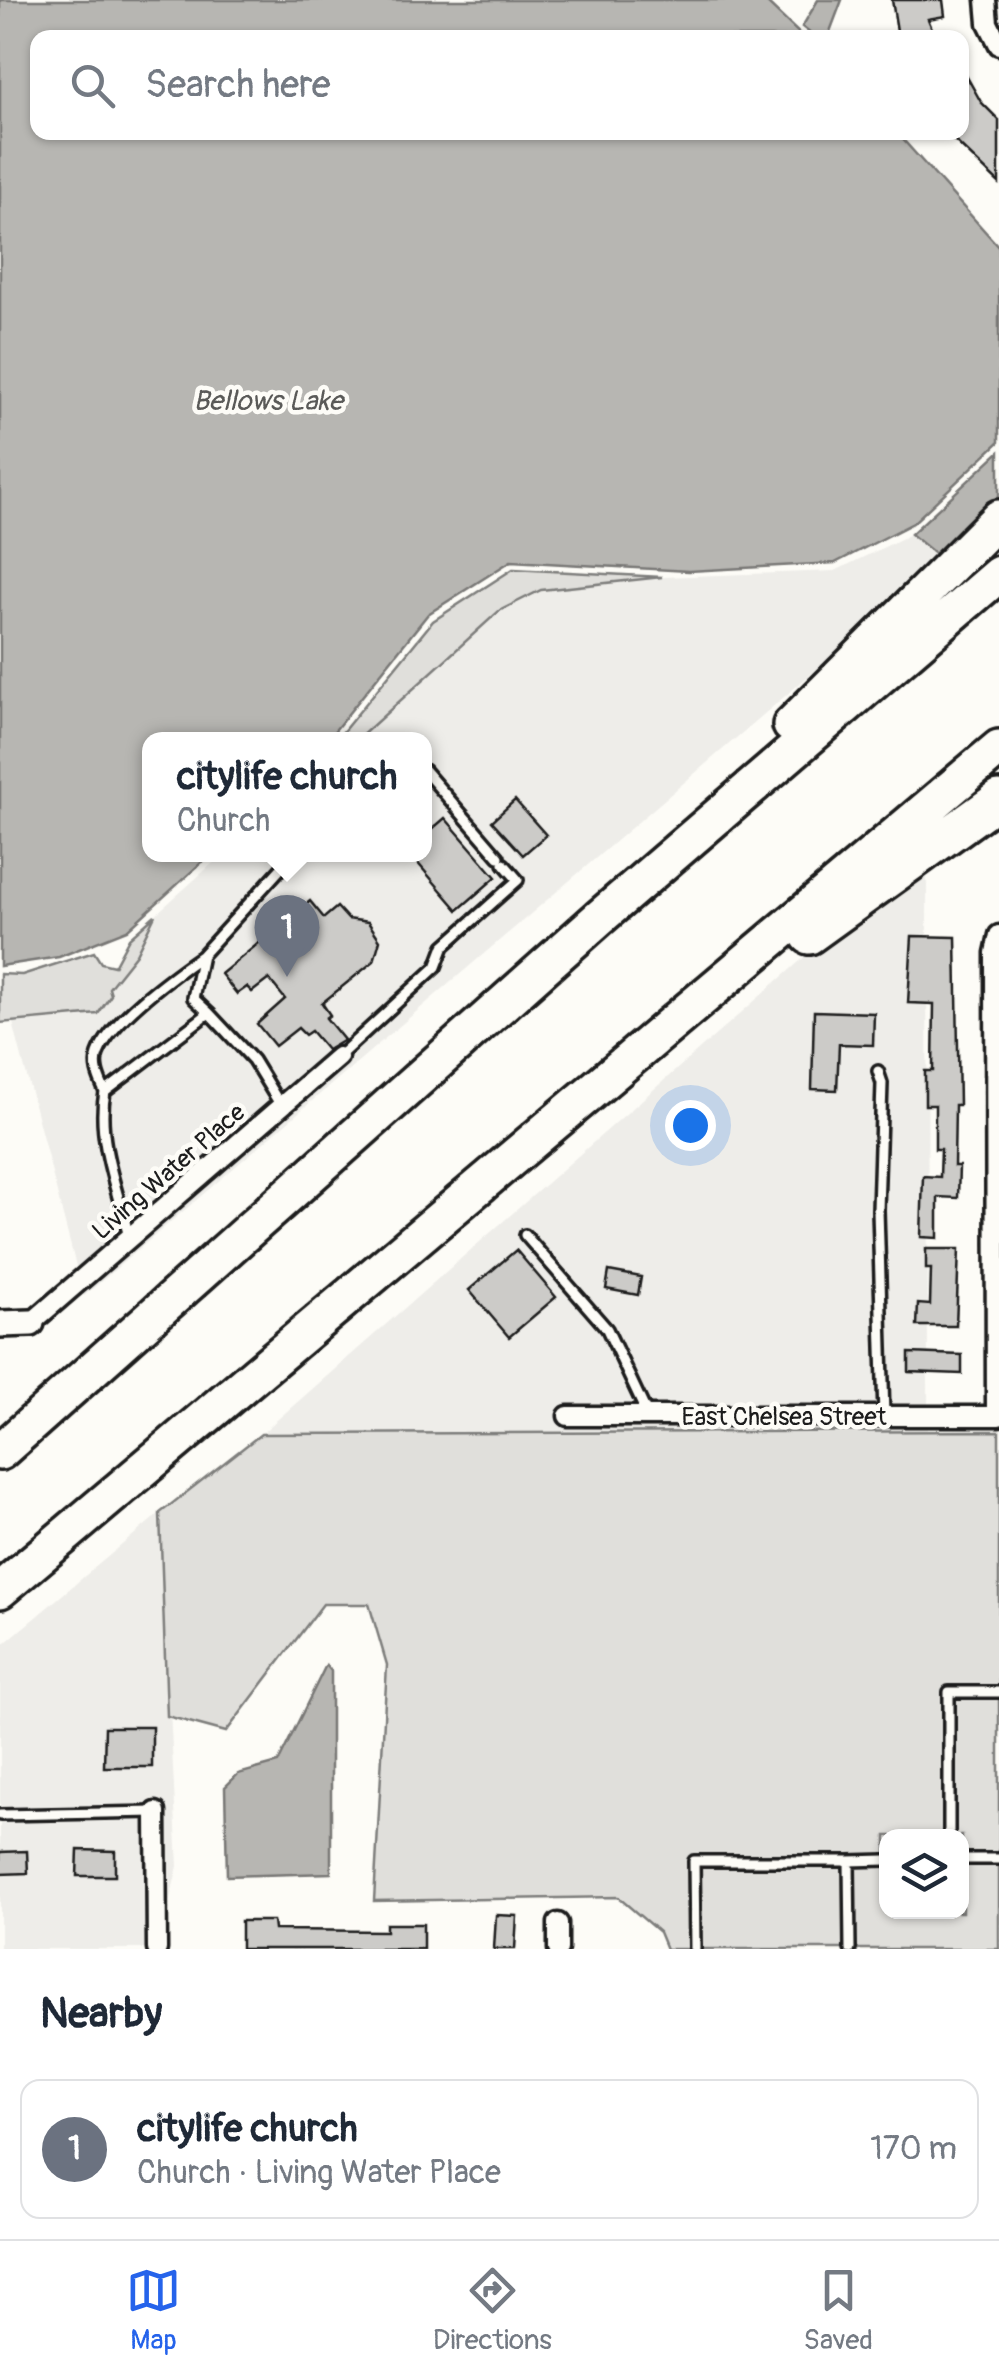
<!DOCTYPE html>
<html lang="en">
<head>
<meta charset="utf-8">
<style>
  :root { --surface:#fff; --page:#f6f6f7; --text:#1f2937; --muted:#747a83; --line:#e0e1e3; --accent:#2563eb }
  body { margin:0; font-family:Pangolin,sans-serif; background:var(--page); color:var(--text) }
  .controls { position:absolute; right:30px; bottom:30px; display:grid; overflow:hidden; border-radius:20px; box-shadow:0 2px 8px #0004 }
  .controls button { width:90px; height:90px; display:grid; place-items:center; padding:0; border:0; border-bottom:2px solid var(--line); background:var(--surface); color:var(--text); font:50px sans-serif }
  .you { position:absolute; left:690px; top:1125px; width:35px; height:35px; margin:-25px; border:8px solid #fff; border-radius:50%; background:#1a73e8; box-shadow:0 0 0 15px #1a73e833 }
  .badge { display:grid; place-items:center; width:65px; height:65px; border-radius:50%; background:var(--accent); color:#fff; font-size:32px; font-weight:700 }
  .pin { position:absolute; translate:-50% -82px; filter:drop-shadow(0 2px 5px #0008) }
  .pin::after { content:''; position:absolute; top:52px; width:35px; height:30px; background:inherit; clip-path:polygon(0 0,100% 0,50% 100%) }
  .popup { position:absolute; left:142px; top:732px; width:290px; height:130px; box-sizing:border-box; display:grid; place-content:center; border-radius:20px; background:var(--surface); filter:drop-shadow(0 2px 8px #0005); font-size:32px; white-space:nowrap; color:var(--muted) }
  .popup b { font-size:38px; color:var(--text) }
  .popup::after { content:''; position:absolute; left:50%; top:100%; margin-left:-20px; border:20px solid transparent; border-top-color:var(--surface) }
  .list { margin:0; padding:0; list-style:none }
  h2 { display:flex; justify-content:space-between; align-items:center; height:130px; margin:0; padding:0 40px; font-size:42px }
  h2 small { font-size:32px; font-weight:400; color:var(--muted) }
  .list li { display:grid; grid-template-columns:65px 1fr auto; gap:30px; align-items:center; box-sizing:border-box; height:140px; margin:0 20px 20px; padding:0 20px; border:2px solid var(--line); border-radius:20px }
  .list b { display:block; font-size:38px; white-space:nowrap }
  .list p { margin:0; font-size:32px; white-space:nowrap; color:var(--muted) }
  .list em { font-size:32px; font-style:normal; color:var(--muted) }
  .icon { flex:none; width:55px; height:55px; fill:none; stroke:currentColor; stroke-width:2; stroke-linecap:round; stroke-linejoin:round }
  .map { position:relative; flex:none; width:999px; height:1949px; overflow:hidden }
  .search { position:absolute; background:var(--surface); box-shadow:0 2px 8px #0004; left:30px; right:30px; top:30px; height:110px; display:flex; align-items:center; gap:25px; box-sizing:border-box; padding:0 35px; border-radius:20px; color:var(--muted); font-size:38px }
  .sheet { height:290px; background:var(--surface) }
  nav { display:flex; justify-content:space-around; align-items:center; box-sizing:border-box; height:140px; border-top:2px solid var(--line); background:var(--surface); font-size:28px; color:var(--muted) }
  nav a { display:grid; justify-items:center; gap:5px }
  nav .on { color:var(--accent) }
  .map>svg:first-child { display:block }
  .built { fill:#eeede9 }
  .green { fill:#e0dfdb; stroke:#7e7e7c; stroke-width:2.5; fill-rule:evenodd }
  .water { fill:#b7b6b2; stroke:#797876; stroke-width:2.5 }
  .building { fill:#cccbc8; stroke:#1c1c1c; stroke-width:2.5 }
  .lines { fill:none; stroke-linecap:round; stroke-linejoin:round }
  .lane-casing { stroke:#1c1c1c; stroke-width:16 }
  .street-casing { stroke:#1c1c1c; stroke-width:25 }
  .secondary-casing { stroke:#1c1c1c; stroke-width:32 }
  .highway-casing { stroke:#1c1c1c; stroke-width:42 }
  .lane { stroke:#fdfcf7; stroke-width:9 }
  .street { stroke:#fdfcf7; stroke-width:18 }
  .secondary { stroke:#fdfcf7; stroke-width:25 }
  .highway { stroke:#fdfcf7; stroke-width:35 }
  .labels { text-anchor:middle; stroke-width:9; stroke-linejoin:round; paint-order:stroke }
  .street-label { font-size:25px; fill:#1c1c1c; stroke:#fdfcf7 }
  .water-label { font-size:28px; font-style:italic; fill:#5a5a58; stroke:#fdfcf7 }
</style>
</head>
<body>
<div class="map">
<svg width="999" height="1949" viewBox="0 0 999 1949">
  <rect width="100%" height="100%" fill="#fdfcf7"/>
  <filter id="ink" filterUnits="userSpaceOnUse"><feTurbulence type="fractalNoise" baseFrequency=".01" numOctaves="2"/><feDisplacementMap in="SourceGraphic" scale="20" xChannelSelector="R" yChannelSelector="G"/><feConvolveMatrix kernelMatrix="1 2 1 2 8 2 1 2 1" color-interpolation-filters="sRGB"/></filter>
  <g filter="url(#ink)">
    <path class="built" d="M911,534L943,560L929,573L84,1296L82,1290L349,1058L339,1044L77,1270L13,1023L98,1014L111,995L109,988L136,954L155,915L222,855L424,854V740L358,739L499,611L541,590L662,577L835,571Z
      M927,864L928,1407H561L560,1425L928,1426V1431L261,1434L832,933Z
      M160,1513L178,1866L168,1907V1949L163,1917L164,1804L148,1803L145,1909L149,1949H0V1647Z"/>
    <path class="green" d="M513,569L662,577L541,590L499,611L358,739H337L433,621Z
      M155,915L136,954L109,988L111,995L98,1014L0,1023V974L22,975L94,952L101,963L114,966L129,938Z
      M999,1431V1949H666L659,1932L618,1897L374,1901L387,1665L369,1604H323L226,1732L167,1716L160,1513L261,1434ZM886,1836H962V1912H886Z"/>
    <path class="water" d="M0,0H764L803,37L38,38V132L897,133L999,247V442L913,523L835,563L689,571L511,561L428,614L328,739L150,740V854L210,855L127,930L59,957L0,966Z
      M818,0H842L828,37H815L802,27Z
      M999,452V505L943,560L911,534Z
      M326,1665L331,1671V1873L227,1876L225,1787L238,1774L278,1763Z"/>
    <path class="building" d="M892,0H943L945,16L928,19L936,38L898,37Z
      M962,68L981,102L999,120V183L953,139L962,132Z
      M515,800L546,835L523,855L492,821Z
      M445,818L496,877L458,910L410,854H424V836Z
      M310,901L324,918L337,907L348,919L368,922L380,940L374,961L322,1003L330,1015L326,1018L344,1040L327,1050L311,1031L305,1035L298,1028L275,1046L257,1024L285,999L269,979L252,992L247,987L237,994L221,974Z
      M912,936L956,937L959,1105H955L954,1166H959L958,1198L938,1197V1238L921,1237L923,1176L940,1177L941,1149H935V1105H925V1071H933L934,1004L908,1003Z
      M814,1011L874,1013L873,1045L839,1044L837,1090L812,1089Z
      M926,1249H959L956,1326H917L918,1304L930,1305L931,1269H926Z
      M516,1250L556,1297L509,1337L469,1290Z
      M609,1271L641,1277L638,1295L606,1289Z
      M909,1353L962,1355V1374L909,1372Z
      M105,1727H152V1767H104Z
      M78,1850L115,1851V1876H77Z
      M27,1851L28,1873L0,1874V1852Z
      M496,1915L517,1916L515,1949H494Z
      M241,1921H273L274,1930L386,1931V1924H423V1949H241Z"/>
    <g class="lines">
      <g class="lane-casing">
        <path id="lane" d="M424,770L499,857
          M209,1013L193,998L202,955L294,854
          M338,1057L436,967L444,946L518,880L504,864
          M878,1071L882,1083L878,1210L884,1416
          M105,1092C100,1080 93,1067 98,1054C111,1020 171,977 201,956
          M525,1235L607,1329L648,1416
          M129,1237C118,1192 96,1138 105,1092L209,1013L253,1060L281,1106
          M0,1815L156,1812
          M949,1836V1692H999
          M962,1859H999
          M695,1949L694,1861H852
          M850,1949L849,1861L886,1860"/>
      </g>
      <g class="street-casing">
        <path id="street" d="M986,0L988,23L999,45
          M31,1323L338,1057
          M568,1416H999
          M996,1416L995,953L999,935
          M156,1812L157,1949
          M558,1923V1949"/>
      </g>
      <g class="secondary-casing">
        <path id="secondary" d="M0,1324L31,1323"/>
      </g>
      <g class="highway-casing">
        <path id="highway" d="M791,725L999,518
          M809,936L999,799
          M0,1452L598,919L999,574
          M0,1590L999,748"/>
      </g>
      <use href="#lane" class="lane"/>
      <use href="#street" class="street"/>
      <use href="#secondary" class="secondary"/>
      <use href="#highway" class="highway"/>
    </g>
  </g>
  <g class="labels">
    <g class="street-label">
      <text transform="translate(168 1171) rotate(-41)" y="9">Living Water Place</text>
      <text x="784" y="1425">East Chelsea Street</text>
    </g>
    <g class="water-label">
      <text x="268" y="410">Bellows Lake</text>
    </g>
  </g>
</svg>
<div class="controls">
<button><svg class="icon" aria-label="layers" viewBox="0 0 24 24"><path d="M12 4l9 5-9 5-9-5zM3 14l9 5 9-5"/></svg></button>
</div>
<div class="you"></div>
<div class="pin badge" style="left:287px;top:977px;background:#6b7280">1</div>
<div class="popup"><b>citylife church</b>Church</div>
<div class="search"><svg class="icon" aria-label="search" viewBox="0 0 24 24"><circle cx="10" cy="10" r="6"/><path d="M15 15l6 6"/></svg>Search here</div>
</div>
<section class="sheet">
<h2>Nearby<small></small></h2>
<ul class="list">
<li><span class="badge" style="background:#6b7280">1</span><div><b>citylife church</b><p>Church · Living Water Place</p></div><em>170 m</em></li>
</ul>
</section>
<nav>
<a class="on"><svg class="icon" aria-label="map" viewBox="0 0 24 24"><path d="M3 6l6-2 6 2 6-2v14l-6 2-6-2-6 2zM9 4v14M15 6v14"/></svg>Map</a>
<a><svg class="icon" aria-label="directions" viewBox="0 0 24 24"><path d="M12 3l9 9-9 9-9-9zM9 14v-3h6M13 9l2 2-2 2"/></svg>Directions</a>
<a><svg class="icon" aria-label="saved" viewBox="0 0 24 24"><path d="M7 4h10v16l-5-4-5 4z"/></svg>Saved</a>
</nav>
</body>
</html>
